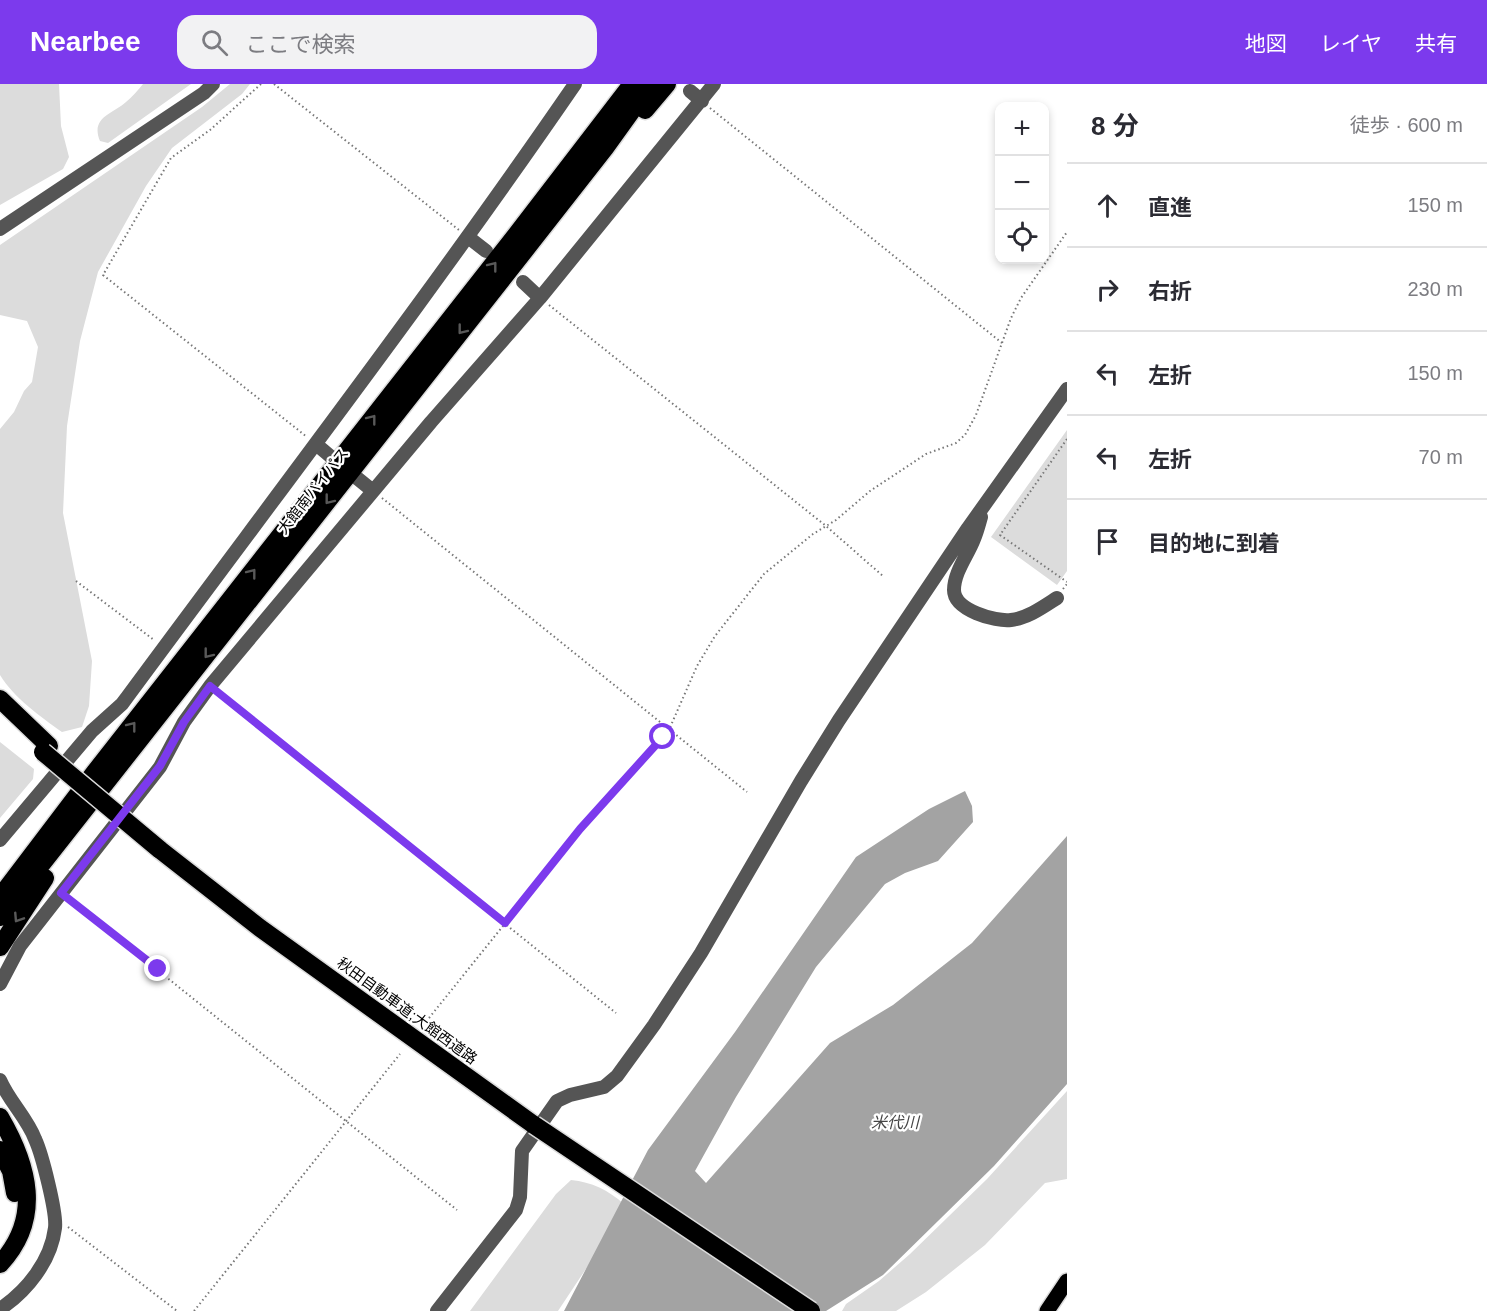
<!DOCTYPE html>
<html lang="ja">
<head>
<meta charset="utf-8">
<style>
  :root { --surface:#fff; --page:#f2f2f3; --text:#2b2b33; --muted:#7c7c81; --line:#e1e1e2; --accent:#7c3aed }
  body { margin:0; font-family:Helvetica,"Noto Sans JP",sans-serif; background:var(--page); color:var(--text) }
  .controls { position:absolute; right:18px; top:18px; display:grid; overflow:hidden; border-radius:12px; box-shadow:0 3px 9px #0003 }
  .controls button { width:54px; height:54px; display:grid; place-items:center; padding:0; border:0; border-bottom:2px solid var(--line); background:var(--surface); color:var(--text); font:30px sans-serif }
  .stop { position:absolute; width:18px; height:18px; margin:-14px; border:4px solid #7c3aed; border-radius:50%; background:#fff }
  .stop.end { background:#7c3aed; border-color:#fff; box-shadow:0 2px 6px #0008 }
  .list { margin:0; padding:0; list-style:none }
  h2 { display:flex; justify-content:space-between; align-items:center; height:78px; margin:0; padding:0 24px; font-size:26px }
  h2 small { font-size:20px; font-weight:400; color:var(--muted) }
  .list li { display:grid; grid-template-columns:39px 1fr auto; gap:18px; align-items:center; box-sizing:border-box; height:84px; padding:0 24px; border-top:2px solid var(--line) }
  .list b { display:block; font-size:22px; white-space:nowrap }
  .list em { font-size:20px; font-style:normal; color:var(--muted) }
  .icon { flex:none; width:33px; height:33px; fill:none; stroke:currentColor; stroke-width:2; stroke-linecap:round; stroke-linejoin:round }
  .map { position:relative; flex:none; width:1067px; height:1227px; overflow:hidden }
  header { display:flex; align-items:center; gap:36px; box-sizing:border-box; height:84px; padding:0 30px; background:var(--accent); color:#fff }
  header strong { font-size:28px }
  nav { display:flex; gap:33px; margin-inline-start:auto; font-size:21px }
  .search { width:420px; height:54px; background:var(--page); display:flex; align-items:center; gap:15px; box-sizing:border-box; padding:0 21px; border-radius:18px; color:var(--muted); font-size:22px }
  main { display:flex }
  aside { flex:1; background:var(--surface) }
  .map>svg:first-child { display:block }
  .green { fill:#dcdcdc }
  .water { fill:#a3a3a3 }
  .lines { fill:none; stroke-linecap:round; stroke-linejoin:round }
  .major-casing { stroke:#dbdbdb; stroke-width:18 }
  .highway-casing { stroke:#dbdbdb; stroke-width:21 }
  .path { stroke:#777; stroke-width:2; stroke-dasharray:1.5 3; stroke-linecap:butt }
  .minor { stroke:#555; stroke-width:14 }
  .major { stroke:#000; stroke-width:15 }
  .highway { stroke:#000; stroke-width:18 }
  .highway-bridge-casing { stroke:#dbdbdb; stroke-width:21; stroke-linecap:butt }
  .highway-bridge { stroke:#000; stroke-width:18 }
  .oneway { stroke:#595959 }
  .route { stroke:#7c3aed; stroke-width:8 }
  .labels { text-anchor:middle; stroke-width:4.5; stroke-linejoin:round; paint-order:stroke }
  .street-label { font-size:15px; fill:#000; stroke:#fff }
  .water-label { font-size:16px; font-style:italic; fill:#444; stroke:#fff }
</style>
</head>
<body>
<header>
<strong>Nearbee</strong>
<div class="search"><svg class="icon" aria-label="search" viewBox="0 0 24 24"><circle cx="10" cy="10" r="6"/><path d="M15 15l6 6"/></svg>ここで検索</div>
<nav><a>地図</a><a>レイヤ</a><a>共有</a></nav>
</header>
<main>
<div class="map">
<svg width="1067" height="1227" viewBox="0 0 1067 1227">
  <rect width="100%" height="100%" fill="#fff"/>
  <path class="green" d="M0,0H59L61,42L69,73L63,85L0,121Z
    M143,0H191L108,59L100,57C90,33 113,30 126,18C132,13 138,6 143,0Z
    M230,0H250L242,10L172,64L146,102L98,188L80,257L67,342L63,429L92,577L89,622L82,643L62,648C41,633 14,614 0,591V345L14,328L24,307L32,298L38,263L27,237L0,231V161L202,23Z
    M1067,346V487L1057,501L991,453Z
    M0,658L34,685L33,695L0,734Z
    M1067,1007V1095L1045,1099L985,1161L926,1208L896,1227H842L846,1220L879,1197L910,1170L987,1095Z
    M571,1096C592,1098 608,1106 624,1120L611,1147L558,1227H470L556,1110Z"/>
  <path class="water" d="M965,707L972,722L973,738L938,777L905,789L885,800L816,883L736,1013L695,1087L706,1099L830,959L893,921L972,859L1067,752V1000L994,1082L883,1191L826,1227H564L648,1066L735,948L856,773L929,725Z"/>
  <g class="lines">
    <g class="major-casing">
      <path id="major" d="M1047,1227L1067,1197"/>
    </g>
    <g class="highway-casing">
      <path id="highway" d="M645,26L667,0
        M0,615L49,662
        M159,765L260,844L534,1041
        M0,813L95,688L516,151L632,0
        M0,833L529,161L605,64L651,0
        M0,863L45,794
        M0,1033C28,1081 43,1134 0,1180
        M0,1066L11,1087L15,1109"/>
    </g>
    <path class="path" d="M261,0L210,46L171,74L103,191L307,353
      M274,0L459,146
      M710,24L1002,259
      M549,221L826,442L884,493
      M1067,355L1000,451L1067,498
      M382,414L747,708
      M76,497L154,556
      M1063,505L1067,500
      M219,610L616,929
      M70,816L457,1126
      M429,934L581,745L668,648L697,582L715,552L764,490L813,450L836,436L870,407L926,370L956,359L965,351L976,331L1011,234L1021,214L1067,148
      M68,1143L177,1227
      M194,1227L400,970"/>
    <path class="minor" d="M690,7L702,17
      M0,145L204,9L213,0
      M468,153L486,167
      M523,198L540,214
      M317,361L330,372
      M357,394L373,407
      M981,433C979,440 977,448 974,455C968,471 954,488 954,506C954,526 995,538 1011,536C1028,534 1043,523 1057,514
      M0,756L92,647L122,620C274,414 430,211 575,0
      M0,900L20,862L160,683L184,638L210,602L431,338L540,214L714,0
      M0,996C9,1017 27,1034 35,1055C42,1070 57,1129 55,1144C51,1177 27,1207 0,1225
      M437,1227L516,1126L520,1113L522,1067L557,1017L570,1011L604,1003L617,992L654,941L701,869L801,697L839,636L968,444L1067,305"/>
    <use href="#major" class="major"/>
    <use href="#highway" class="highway"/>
    <g class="highway-bridge-casing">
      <path id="highway-bridge" d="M43,668L159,765
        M534,1041L811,1227"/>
    </g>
    <use href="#highway-bridge" class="highway-bridge"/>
  </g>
  <defs><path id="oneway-chevron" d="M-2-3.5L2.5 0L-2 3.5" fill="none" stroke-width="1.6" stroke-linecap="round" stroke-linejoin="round" transform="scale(1.5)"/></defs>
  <g class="oneway">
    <use href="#oneway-chevron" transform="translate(493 182) rotate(-52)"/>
    <use href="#oneway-chevron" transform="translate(462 246) rotate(128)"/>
    <use href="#oneway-chevron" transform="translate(372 335) rotate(-52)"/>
    <use href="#oneway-chevron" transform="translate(329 416) rotate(128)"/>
    <use href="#oneway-chevron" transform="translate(252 489) rotate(-52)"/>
    <use href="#oneway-chevron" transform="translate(208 570) rotate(128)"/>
    <use href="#oneway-chevron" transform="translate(132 642) rotate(-52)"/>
    <use href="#oneway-chevron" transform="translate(18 834) rotate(123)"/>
  </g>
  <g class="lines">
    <path class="route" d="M158,885L61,809L160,682L184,638L210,602L505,839L580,745L663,653"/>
  </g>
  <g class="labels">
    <g class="street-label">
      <text transform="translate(313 407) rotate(-52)" y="5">大館南バイパス</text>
      <text transform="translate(407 927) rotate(36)" y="5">秋田自動車道;大館西道路</text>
    </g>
    <g class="water-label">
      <text x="895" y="1044">米代川</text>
    </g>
  </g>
</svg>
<div class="controls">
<button>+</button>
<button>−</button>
<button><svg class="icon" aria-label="locate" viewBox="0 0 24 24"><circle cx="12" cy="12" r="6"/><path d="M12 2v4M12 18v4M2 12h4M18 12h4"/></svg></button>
</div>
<div class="stop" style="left:663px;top:653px"></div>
<div class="stop end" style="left:158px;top:885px"></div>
</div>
<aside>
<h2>8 分<small>徒歩 · 600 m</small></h2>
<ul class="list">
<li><svg class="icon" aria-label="ahead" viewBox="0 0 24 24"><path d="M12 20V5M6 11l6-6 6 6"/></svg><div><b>直進</b></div><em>150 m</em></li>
<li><svg class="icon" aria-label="right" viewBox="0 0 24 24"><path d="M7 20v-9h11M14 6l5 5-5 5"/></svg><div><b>右折</b></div><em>230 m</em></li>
<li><svg class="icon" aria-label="left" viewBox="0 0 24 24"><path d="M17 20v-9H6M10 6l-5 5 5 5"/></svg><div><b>左折</b></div><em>150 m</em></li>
<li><svg class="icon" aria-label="left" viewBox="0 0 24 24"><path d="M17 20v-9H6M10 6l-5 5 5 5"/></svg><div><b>左折</b></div><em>70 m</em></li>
<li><svg class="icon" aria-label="arrive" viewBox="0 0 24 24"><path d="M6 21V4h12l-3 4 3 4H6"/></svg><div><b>目的地に到着</b></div></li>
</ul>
</aside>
</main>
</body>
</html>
